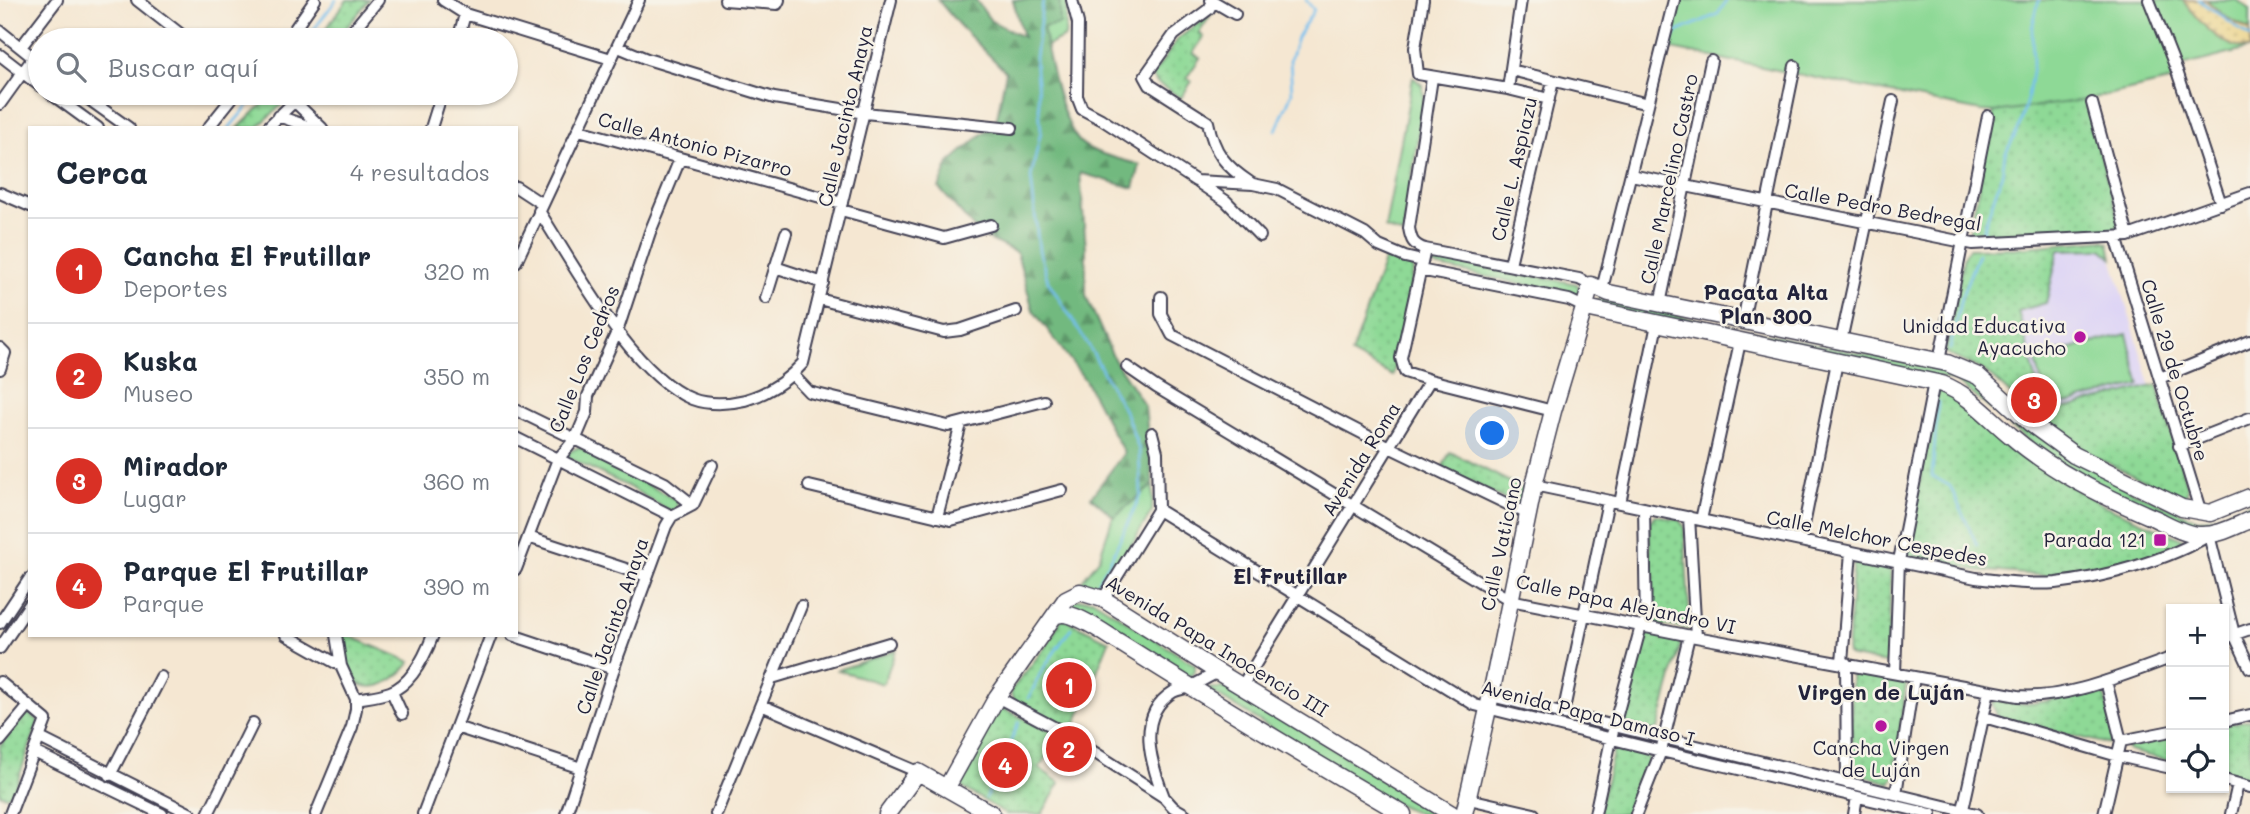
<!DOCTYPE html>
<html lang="es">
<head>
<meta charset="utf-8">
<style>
  :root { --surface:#fff; --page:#f6f6f7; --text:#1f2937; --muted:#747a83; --line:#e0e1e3; --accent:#d93025 }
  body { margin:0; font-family:Mali,sans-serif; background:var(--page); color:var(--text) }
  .controls { position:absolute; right:21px; bottom:21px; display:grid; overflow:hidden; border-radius:0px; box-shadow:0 2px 5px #0004 }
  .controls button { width:63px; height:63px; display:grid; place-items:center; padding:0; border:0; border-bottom:2px solid var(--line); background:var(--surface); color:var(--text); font:35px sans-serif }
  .you { position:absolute; left:1493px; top:434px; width:24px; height:24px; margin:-18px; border:5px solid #fff; border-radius:50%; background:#1a73e8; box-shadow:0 0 0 10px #1a73e833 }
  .badge { display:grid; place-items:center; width:46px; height:46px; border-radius:50%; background:var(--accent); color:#fff; font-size:23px; font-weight:700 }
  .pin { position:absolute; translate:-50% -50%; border:4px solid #fff; box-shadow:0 2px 7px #0006 }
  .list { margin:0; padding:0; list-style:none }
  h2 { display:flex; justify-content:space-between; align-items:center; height:91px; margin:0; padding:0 28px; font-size:30px }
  h2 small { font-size:23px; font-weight:400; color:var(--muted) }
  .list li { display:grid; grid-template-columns:46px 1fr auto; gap:21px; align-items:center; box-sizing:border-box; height:105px; padding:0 28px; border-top:2px solid var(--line) }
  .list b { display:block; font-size:26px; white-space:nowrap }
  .list p { margin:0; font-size:23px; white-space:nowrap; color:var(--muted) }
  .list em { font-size:23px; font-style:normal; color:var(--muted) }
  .icon { flex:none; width:38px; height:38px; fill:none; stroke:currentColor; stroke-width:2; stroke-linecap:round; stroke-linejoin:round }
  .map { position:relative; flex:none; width:2250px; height:814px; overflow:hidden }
  .search { position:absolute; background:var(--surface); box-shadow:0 2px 5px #0004; left:28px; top:28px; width:490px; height:77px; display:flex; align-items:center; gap:18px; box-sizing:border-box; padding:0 24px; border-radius:38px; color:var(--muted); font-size:26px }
  .panel { position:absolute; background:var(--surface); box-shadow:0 2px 5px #0004; left:28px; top:126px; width:490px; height:511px; border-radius:0px }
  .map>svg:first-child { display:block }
  .built { fill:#ded5f5 }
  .grass { fill:#8ed996; stroke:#587e68; stroke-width:2 }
  .forest { fill:url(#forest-firs); stroke:#4a6e5d; stroke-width:2 }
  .sand { fill:url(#sand-dots); stroke:#887e6c; stroke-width:2 }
  .park { fill:url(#park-dots); stroke:#587e68; stroke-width:2 }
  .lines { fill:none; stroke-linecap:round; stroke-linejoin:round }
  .stream { stroke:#75c0ef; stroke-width:2.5 }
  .street-casing { stroke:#424052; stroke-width:14 }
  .secondary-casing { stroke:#424052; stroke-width:19 }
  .street { stroke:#fff; stroke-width:10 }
  .secondary { stroke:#fff; stroke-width:16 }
  .poi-dot { fill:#b5179e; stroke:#f7f3e8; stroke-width:2.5 }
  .labels { text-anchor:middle; stroke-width:5; stroke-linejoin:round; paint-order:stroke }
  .street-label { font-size:19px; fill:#22223b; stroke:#f7f3e8 }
  .poi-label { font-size:19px; fill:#22223b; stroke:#f7f3e8; text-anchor:end }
  .neighbourhood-label { font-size:21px; font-weight:bold; fill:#22223b; stroke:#f7f3e8 }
</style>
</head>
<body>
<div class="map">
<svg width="2250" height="814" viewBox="0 0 2250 814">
  <defs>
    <pattern id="forest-firs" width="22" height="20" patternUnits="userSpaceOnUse" patternTransform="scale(1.75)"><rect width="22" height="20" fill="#72b97f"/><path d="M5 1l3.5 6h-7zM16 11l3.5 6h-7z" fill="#5d9669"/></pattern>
    <pattern id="sand-dots" width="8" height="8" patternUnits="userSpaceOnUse" patternTransform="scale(1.75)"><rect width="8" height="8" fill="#eeda9e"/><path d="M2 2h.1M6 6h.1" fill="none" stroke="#ccbb89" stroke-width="1.8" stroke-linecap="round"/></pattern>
    <pattern id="park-dots" width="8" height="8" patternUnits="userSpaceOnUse" patternTransform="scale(1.75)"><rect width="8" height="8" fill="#8ed996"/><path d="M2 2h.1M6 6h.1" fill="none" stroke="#7aba82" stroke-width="1.8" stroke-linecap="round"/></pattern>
  </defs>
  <rect width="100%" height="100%" fill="#f7f3e8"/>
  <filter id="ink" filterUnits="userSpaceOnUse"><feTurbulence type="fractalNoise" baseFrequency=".0143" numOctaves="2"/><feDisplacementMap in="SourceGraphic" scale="14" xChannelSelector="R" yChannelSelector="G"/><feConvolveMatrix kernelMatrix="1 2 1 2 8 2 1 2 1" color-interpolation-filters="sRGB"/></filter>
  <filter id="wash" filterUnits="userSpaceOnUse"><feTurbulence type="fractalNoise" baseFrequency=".00686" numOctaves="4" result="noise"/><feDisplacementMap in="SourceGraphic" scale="28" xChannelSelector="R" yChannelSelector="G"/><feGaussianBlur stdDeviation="1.57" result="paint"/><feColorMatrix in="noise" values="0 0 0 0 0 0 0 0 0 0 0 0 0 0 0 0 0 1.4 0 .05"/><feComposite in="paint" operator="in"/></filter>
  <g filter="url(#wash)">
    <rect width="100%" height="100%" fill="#f5e7d2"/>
    <path class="built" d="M2102,249L2112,258L2151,387L2046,414L2018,310L2046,303L2059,250Z"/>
    <path class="grass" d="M1047,0H1066L1067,2L1065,37L1046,46L1043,27Z
      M1679,0H2183C2198,21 2222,47 2248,49L2182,66L2173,80L2085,100L2119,221L2118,226L2114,230L2020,238H1974L1994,112L1981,111L1667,48Z
      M2206,0H2237L2250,9V30L2225,17Z
      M1413,77L1422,85L1424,97L1403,235L1385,228Z
      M1435,257L1577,284L1581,292L1577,295L1429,265V259Z
      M1598,299L1954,373L1970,380L2130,490L2198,520L2213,517L2250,503V513C2229,522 2211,531 2188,527C2140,506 2091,486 2048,456C2015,433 1988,404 1955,381L1596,307Z
      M2127,334L2140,385L2048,408L2035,357Z
      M579,447L678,501L676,510L671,512L631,488L567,457L569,452Z
      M1153,485L1152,511L1104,590L1098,591L1081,582L1099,559L1116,507Z
      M1092,599L1195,665V671L1189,677L1069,606L1073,600Z
      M896,650L883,684L838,670Z
      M1206,688H1232L1441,814H1419L1382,797Z"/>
    <path class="forest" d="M938,0H976L991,21L1023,37L1013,0H1060V24L1043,27C1048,55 1061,120 1079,141C1089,153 1125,160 1140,165L1134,188L1080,173L1086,249V296L1114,359L1145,406L1153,485L1114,517L1091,497L1124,453L1085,380L1033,310L1017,253L980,235L939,188L949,163L996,122L1006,72L959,25Z"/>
    <path class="sand" d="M2183,0H2206L2225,17L2250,30V49C2223,49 2198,21 2183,0Z"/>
    <path class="park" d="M347,0H369L337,40H318Z
      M1212,13L1199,33L1204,37L1193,53L1200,58L1187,77L1192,81L1181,98L1157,83L1152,76L1178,39Z
      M274,93H294L257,128H238Z
      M2085,100L2119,221C2118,230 2111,230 2103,232L2020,238H1974L1969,235L1994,112Z
      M2103,240L2109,243L2112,258L2102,249L2059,250L2046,303L2018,311L2045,413L2157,385L2187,487V493L2182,498C2134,476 2086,456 2044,424C2024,409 2007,390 1988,374C1975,363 1958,362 1945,352L1964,255L1969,249L2016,248Z
      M1386,255L1410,263L1413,271L1393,376L1351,354Z
      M1938,390L1947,392L2046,471L2101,504L2184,540L2177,546L2143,558L2061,577L1976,570L1905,555Z
      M1450,452L1526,490L1524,499L1521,503L1514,504L1442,468Z
      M1656,515L1679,520L1684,526L1690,625L1689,629L1655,624L1652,618L1649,522Z
      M1854,557L1891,563L1888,660L1886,663L1852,657L1847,654Z
      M1062,618L1109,641L1073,731L1015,701L1011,695V690L1048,644Z
      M1647,633L1682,640L1658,729L1652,731L1624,723L1622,718L1643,636Z
      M341,635H347L411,662C399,678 372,698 353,679C343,670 343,648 341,635Z
      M1854,670L1901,678L1906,684L1894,777L1890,783L1858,774L1852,769L1851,675Z
      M2101,687L2103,689L2114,736L2113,742L2108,744L2003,719L1997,715L1992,704L1997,698C2035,714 2066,692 2101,687Z
      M1001,708L1060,735L1039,768L1060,783L1042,814H1006L960,786L997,709Z
      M28,713L38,720V723L13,794L6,796L0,794V745Z
      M2250,720V782L2224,775V724Z
      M2171,734V761L2129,751L2126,746L2130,741Z
      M1618,746L1646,753L1649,760L1628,814H1598L1614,749Z"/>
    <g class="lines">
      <path class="stream" d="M1043,0L1035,58L1041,131L1031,177L1039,250L1048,281L1089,346L1127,416L1139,450L1141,495L1109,563L1097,583
        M2199,0L2250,37
        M306,40L336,0
        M1670,43L1677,32L1718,14L1727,0
        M229,128L259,93
        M1276,130L1292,93L1290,60L1297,37L1314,10L1306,0
        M1982,233L2002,174L2005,154L2018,130L2028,96L2033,65L2032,28L2039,0
        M1950,349L1961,298L1978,254
        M1938,402L1932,476L1950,486L1977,545
        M1029,698L1041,672L1071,628
        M986,798L1019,722"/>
    </g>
  </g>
  <g filter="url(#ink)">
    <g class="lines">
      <g class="street-casing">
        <path id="street" d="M137,0L188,40
          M443,0L465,14L611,59
          M725,0L777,4L779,0
          M1072,0L1078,23L1077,96L1082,109L1101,119L1196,181L1253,184L1277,189L1365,234L1379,246L1405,257L1422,261
          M1211,0L1235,14
          M1423,0L1415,48L1418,74L1508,89L1549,99
          M2149,0L2177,71L2221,204
          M1213,1L1209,9L1174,35L1145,76L1150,85L1208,122C1214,153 1225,166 1251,183
          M0,31L40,63
          M287,40L315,0
          M345,40L378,0
          M458,40L465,14
          M21,47L57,0
          M618,47L647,59L774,98L865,113L1012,128
          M0,55L40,86
          M1511,70L1648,104
          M1432,78L1409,228C1411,240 1413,245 1425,249L1579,279L1591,285
          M1508,89L1521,0
          M50,93L98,128
          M80,93L129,128
          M295,102L322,128
          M2092,103L2128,236
          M0,104L33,58
          M278,116L313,128
          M208,128L236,93
          M267,128L303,93
          M431,128L442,93
          M579,130L842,203
          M1631,175L1973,244L2128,236L2250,193
          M1199,183L1226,201L1260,236
          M516,187L542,204
          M0,193L30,206
          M841,210L944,238L991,225
          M539,211C574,265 632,375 692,399C708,405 729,404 745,400C767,394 788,380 803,363L891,0
          M2116,237L2201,513
          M1424,254L1401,358L1405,372L1430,380L1553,411
          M516,262L639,0
          M1510,264L1553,81
          M775,267L823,283
          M1420,270L1569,300L1586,308
          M1602,289L1674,0
          M1161,297V314L1172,335L1389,447L1528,514
          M766,298L786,233
          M819,299L944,332L960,330L1016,311
          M1660,304L1711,61
          M1743,321L1795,66
          M1841,341L1893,101
          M0,348L5,353L0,369
          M1939,361L1988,116
          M1127,367L1156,387L1510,600L1696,637L2018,696C2067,700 2125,674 2171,658
          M793,375L809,392L948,426L1044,401
          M2160,378L2250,341
          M516,410L665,483L693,505
          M516,438L672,516
          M2179,446L2250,418
          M1534,485L1976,578C2002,581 2029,585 2056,583C2103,578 2169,560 2209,535L2234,634L2250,668
          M809,486L951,520L1062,490
          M1620,503L1657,324
          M1644,508L1646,627
          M1158,510L1475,705L1661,751L1931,814
          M937,517L961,424
          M1689,517L1696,637
          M1701,520L1740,342
          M528,537L647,576
          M1801,540L1837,362
          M516,569L558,459L576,438L587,412L588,396L617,332L650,232L680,159
          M1103,599L1158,510L1157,452L1152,433
          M0,623L30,578
          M286,635L341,666
          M512,635L614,669
          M2224,638L2250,629
          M0,648L30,604
          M1842,662L1851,552
          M1846,663L1847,783
          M1895,673L1899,561L1934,382
          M772,678L889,643
          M0,682L46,720L10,814
          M1242,686L1430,380
          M392,692L402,714
          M1491,696L1977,814
          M997,697L1061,731L1164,797L1173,807L1185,814
          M356,699C367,697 379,696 390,692C412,684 425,656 433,635
          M761,705L918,772
          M1563,714L1608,501
          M1984,717L2118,756L2171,768
          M2224,721L2250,715
          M456,727L581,768
          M40,738L191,814
          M0,741L29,706
          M2121,741L2171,731
          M34,752L162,814
          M110,775L161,677
          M2224,780L2250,787
          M1896,794L1914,677
          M1164,797C1151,764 1135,715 1173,692C1178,689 1184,689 1189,687C1199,683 1208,677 1218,672
          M1469,799L1534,814
          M208,814L253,723
          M316,814L352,727L356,709V699L341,666L336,635
          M423,814L491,635
          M566,814L618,656L666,526L672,516L693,505L712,465
          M716,814L801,606
          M1595,814L1614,726L1641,626
          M1636,814L1661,751L1689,636
          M1854,814L1857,797
          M1962,814L1989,691
          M2104,814L2121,741L2106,681
          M2231,814L2238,784"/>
      </g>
      <g class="secondary-casing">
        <path id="secondary" d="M1586,308L1942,384C1970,395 1988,417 2010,435C2053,472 2103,496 2154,518C2167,524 2185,535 2199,535C2218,536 2233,527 2250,520
          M1057,615C1072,609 1104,633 1119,642C1212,701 1307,758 1403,814
          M947,787L997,697L1066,599L1080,592L1103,599L1218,672L1452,814
          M887,814L918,772L992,814
          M1464,814L1488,709L1534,485L1553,411L1591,285L1609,293L1947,363L1978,376L2030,423L2074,455L2182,508L2210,513L2250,497"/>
      </g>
      <use href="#street" class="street"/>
      <use href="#secondary" class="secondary"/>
    </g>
  </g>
  <g class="poi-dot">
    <circle cx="2080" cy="337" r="7"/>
    <rect x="2153" y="533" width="14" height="14" rx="3.5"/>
    <circle cx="1881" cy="726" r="7"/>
  </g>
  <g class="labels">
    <g class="street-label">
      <text transform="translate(845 116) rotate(-77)" y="7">Calle Jacinto Anaya</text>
      <text transform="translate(695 144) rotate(15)" y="7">Calle Antonio Pizarro</text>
      <text transform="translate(1514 169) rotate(-77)" y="7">Calle L. Aspiazu</text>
      <text transform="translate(1669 179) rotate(-78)" y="7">Calle Marcelino Castro</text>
      <text transform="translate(1883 207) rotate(10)" y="7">Calle Pedro Bedregal</text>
      <text transform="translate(584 359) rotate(-68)" y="7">Calle Los Cedros</text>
      <text transform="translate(2175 370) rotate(73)" y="7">Calle 29 de Octubre</text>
      <text transform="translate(1361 459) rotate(-58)" y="7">Avenida Roma</text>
      <text transform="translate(1877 538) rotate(11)" y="7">Calle Melchor Cespedes</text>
      <text transform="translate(1501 544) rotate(-78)" y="7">Calle Vaticano</text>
      <text transform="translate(1626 604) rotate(12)" y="7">Calle Papa Alejandro VI</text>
      <text transform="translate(612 626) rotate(-71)" y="7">Calle Jacinto Anaya</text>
      <text transform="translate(1217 646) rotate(31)" y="7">Avenida Papa Inocencio III</text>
      <text transform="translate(1588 713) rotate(14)" y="7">Avenida Papa Damaso I</text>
    </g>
    <g class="poi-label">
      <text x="2066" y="333">Unidad Educativa<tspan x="2066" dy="22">Ayacucho</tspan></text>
      <text x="2146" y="547">Parada 121</text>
      <text x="1881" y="755" text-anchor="middle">Cancha Virgen<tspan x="1881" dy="22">de Luján</tspan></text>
    </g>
    <g class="neighbourhood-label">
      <text x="1766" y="300">Pacata Alta<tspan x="1766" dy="24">Plan 300</tspan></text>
      <text x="1290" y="584">El Frutillar</text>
      <text x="1881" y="700">Virgen de Luján</text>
    </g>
  </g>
</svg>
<div class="controls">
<button>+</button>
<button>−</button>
<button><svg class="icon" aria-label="locate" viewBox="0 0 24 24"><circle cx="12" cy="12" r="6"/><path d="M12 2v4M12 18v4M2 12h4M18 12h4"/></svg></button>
</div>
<div class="you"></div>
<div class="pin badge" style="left:1069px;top:685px">1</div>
<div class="pin badge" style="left:1069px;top:749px">2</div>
<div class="pin badge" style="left:2034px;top:400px">3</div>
<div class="pin badge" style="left:1005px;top:765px">4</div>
<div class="search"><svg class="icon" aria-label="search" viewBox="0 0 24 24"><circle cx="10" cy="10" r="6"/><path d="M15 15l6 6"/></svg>Buscar aquí</div>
<section class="panel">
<h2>Cerca<small>4 resultados</small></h2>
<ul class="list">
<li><span class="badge">1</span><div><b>Cancha El Frutillar</b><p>Deportes</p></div><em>320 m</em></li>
<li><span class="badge">2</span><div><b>Kuska</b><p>Museo</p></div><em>350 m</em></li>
<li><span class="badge">3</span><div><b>Mirador</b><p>Lugar</p></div><em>360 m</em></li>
<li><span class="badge">4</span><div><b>Parque El Frutillar</b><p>Parque</p></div><em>390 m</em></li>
</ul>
</section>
</div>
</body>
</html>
